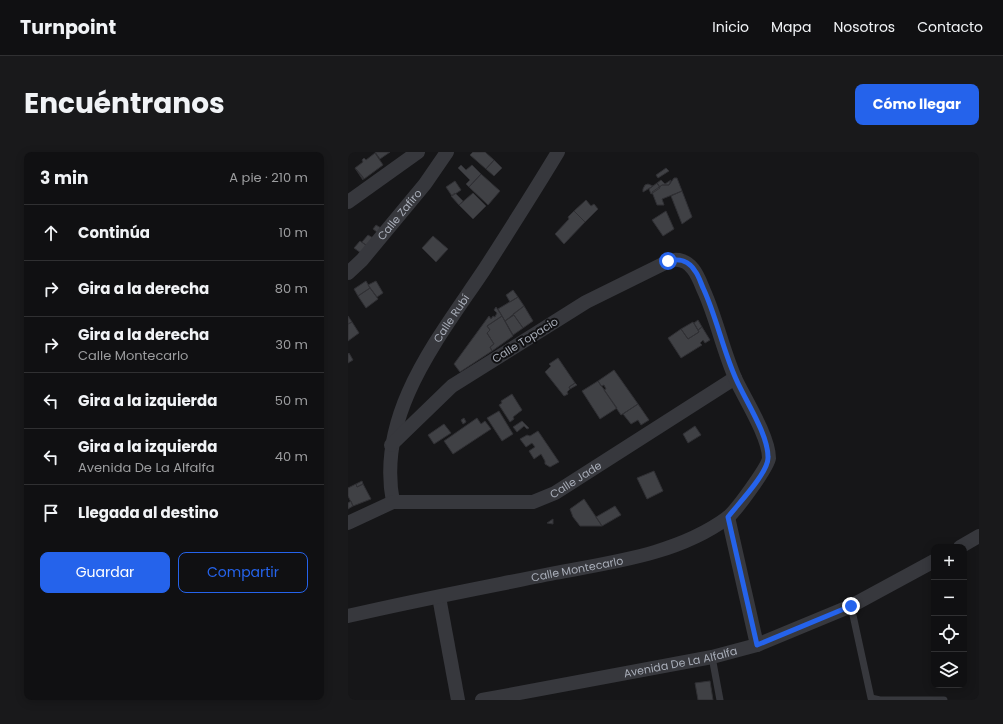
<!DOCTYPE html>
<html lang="es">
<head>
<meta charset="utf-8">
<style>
  :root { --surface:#101012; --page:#19191b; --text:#f1f3f6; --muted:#9c9d9f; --line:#303032; --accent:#2563eb }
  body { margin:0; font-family:Poppins,sans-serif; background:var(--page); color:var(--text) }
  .controls { position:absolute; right:12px; bottom:12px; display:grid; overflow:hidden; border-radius:8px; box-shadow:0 2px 10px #0003 }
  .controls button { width:36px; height:36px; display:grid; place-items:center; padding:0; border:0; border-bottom:1px solid var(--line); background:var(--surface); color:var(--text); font:20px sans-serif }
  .stop { position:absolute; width:12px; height:12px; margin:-9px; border:3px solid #2563eb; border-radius:50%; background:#fff }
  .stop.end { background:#2563eb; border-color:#fff; box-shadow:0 1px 4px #0008 }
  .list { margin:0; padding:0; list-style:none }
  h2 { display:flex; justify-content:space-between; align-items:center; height:52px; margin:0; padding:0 16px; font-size:17px }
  h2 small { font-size:13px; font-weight:400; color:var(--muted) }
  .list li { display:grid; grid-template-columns:26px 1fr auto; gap:12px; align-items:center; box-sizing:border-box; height:56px; padding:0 16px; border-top:1px solid var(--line) }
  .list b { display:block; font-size:15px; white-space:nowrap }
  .list p { margin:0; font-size:13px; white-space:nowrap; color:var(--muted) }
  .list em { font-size:13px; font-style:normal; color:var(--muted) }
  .actions { display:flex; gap:8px; padding:12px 16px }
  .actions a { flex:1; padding:9px 0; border:1px solid var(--accent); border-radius:8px; text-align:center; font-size:14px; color:var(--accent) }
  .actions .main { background:var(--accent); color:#fff }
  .icon { flex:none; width:22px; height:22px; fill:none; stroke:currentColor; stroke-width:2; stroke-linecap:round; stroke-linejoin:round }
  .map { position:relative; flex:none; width:631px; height:548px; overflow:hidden; border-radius:8px }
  header { display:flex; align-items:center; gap:24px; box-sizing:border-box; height:56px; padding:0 20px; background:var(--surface); border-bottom:1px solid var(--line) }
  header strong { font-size:19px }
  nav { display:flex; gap:22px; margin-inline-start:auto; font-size:14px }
  .intro { display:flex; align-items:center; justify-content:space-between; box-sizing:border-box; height:96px; padding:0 24px }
  h1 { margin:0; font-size:28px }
  .button { padding:10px 18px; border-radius:8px; background:var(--accent); color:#fff; font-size:14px; font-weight:700 }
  main { display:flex; gap:24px; padding:0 24px }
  aside { flex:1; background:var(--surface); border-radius:8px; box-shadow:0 2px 10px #0003 }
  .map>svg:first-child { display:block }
  .building { fill:#404145; stroke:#303034 }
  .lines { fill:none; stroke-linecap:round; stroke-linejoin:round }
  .service { stroke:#37383d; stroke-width:7 }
  .minor { stroke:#37383d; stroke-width:14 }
  .route { stroke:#2563eb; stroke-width:5 }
  .labels { text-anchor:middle; stroke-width:4; stroke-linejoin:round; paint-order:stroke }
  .street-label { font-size:11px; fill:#a8adb8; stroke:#111113 }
</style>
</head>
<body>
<header>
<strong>Turnpoint</strong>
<nav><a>Inicio</a><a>Mapa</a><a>Nosotros</a><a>Contacto</a></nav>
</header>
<div class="intro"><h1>Encuéntranos</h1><a class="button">Cómo llegar</a></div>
<main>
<aside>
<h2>3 min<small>A pie · 210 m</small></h2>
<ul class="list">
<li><svg class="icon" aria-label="ahead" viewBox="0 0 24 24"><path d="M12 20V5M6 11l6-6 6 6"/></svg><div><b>Continúa</b></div><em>10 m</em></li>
<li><svg class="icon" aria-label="right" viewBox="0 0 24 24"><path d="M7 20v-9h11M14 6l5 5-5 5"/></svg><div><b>Gira a la derecha</b></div><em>80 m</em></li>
<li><svg class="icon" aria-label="right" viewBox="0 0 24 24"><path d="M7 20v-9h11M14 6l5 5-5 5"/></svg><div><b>Gira a la derecha</b><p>Calle Montecarlo</p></div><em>30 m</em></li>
<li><svg class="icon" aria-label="left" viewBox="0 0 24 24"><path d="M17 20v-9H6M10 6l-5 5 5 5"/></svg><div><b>Gira a la izquierda</b></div><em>50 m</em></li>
<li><svg class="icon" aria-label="left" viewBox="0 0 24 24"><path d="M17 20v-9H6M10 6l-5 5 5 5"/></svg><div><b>Gira a la izquierda</b><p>Avenida De La Alfalfa</p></div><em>40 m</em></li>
<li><svg class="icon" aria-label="arrive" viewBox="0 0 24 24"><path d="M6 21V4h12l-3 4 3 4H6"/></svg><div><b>Llegada al destino</b></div></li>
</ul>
<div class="actions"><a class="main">Guardar</a><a>Compartir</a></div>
</aside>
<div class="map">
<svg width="631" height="548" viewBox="0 0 631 548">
  <rect width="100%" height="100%" fill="#161618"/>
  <path class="building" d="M27,0H42L32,7Z
    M125,0H137L146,8L138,17L122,3Z
    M27,1L35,13L16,27L7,16L15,10L14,8L16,6L18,8Z
    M146,8L154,16L146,24L138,17Z
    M113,13L118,18L124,13L133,22L121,35L118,32L122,28L110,16Z
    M7,16L15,25V28Z
    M318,16L321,19L310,26L308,23Z
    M133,22L152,39L140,53L121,35Z
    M326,26H329L334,39L314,47L316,53H309L304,40L314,33H321Z
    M313,28L317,32L323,28L321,33H314L312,35L309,31Z
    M107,29L113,38L104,44L98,35Z
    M309,31L312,36L303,42L301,37Z
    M300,32L305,34L295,40V37L297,33Z
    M334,39L344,65L334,72L323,44Z
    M107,41L115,49L111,53L103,44Z
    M125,41L138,54L125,67L111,53Z
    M238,48L243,54L246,52L250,57L237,70L226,59Z
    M226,59L237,70L216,92L207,82L221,67L220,65Z
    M318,59L326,77L315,84L304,68Z
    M28,73L33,76L29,80L25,77Z
    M20,83L25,86L19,94L14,90Z
    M85,84L100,97L88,110L74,96Z
    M12,89L19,94L13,101L6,96Z
    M18,129L22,136L10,144L6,137Z
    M28,129L35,141L29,145L20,133Z
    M22,136L30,147L18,156L10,144Z
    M165,138L170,145L162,150L158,143Z
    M170,145L176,154L157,169L150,157Z
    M176,154L185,169L175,176L165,162Z
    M148,155L154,164L139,174L142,178L139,181L146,192L142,195L144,199L112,220L106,212L141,164L143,167L145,164L147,165L149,161L146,158Z
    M166,163L175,176L165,183L157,169Z
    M0,164L4,170L0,172Z
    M154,164L165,184L144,199L142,195L146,192L139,181L142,178L139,174Z
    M350,168L354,175L350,178L346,171Z
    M4,170L11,181L0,189V172Z
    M345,170L351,180L340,187L333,177Z
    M354,175L362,188L357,191L355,188L352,191L354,193L333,206L320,186L333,177L340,187L351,180L350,178Z
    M1,201L5,208L0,211V202Z
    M210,206L227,231L221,235L222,237L219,240L220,242L216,244L197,220L203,214L201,212Z
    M266,218L290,252L273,263L256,238L258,237L256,233L253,234L250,229Z
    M250,229L269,256L252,267L234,239Z
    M227,231L229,233L222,237L221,235Z
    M164,242L174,258L165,265L166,267L162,270L151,253L154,251L153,249Z
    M290,252L301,268L293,273L290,268L283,272L275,262Z
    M151,259L165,282L154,289L139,266Z
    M116,266L118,270L115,272L113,268Z
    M129,266L133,272L137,269L143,277L105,302L96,289Z
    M174,269L181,276L179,277L176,274L169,280L165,275Z
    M96,272L103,281L86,292L80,283Z
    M347,274L353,283L340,291L335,282Z
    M190,279L211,310L202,315L197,312V309L193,302L186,307L181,299L187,295L184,291L178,295L172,287L179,283L182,284Z
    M306,319L315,339L299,347L289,326Z
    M14,329L15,332L9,335L8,332Z
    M8,332L9,335L15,332L23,347L5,354L0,344V336Z
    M236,347L254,374H232L225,365L222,357Z
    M3,349L5,354L0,357V351Z
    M267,354L273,363L254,374L248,365Z
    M205,367V372L199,371Z
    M362,529L365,548H350L347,531Z"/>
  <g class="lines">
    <path class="service" d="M503,454L523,546L532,548H596
      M364,505L372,548"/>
    <g class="minor">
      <path d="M0,50L70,0"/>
      <path id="s1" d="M0,121L14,108L77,32L99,0"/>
      <path id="s2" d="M45,350C28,262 90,187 136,118C161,79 186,40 210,0"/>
      <path d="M380,365L409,493"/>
      <path id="s3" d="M0,371L45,350H185L207,341L387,226"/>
      <path d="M612,395L631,384"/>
      <path d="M91,445L110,548"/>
      <path id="s4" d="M0,464C68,448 138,435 207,421C265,410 330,402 379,366C388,359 420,315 421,306C421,285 397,247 388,228C375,199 369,168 356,139C353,132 350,123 345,117C339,109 330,106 321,109L238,150L104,234L43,293"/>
      <path id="s5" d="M134,548L364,505L409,493L503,454L586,409"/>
    </g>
  </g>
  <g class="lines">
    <path class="route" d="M320,109C331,106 341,109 347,119C351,124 353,132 356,138C369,167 375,198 388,227C397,248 420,282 420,305C421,320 390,352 380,365L409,493L503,454"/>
  </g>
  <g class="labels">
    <g class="street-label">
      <text dy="4" stroke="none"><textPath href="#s1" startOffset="78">Calle Zafiro</textPath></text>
      <text dy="4" stroke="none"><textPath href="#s2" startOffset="198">Calle Rubí</textPath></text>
      <text transform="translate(177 188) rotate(-32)" y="4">Calle Topacio</text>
      <text dy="4" stroke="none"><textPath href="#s3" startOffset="238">Calle Jade</textPath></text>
      <text dy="4" stroke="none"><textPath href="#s4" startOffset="234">Calle Montecarlo</textPath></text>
      <text dy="4" stroke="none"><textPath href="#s5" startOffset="202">Avenida De La Alfalfa</textPath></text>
    </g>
  </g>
</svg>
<div class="controls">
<button>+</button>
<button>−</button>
<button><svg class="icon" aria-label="locate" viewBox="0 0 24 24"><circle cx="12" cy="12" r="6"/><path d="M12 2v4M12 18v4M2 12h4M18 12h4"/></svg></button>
<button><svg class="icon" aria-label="layers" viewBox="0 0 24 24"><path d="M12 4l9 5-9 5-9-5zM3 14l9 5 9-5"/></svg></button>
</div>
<div class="stop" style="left:320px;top:109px"></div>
<div class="stop end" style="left:503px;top:454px"></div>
</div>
</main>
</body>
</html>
